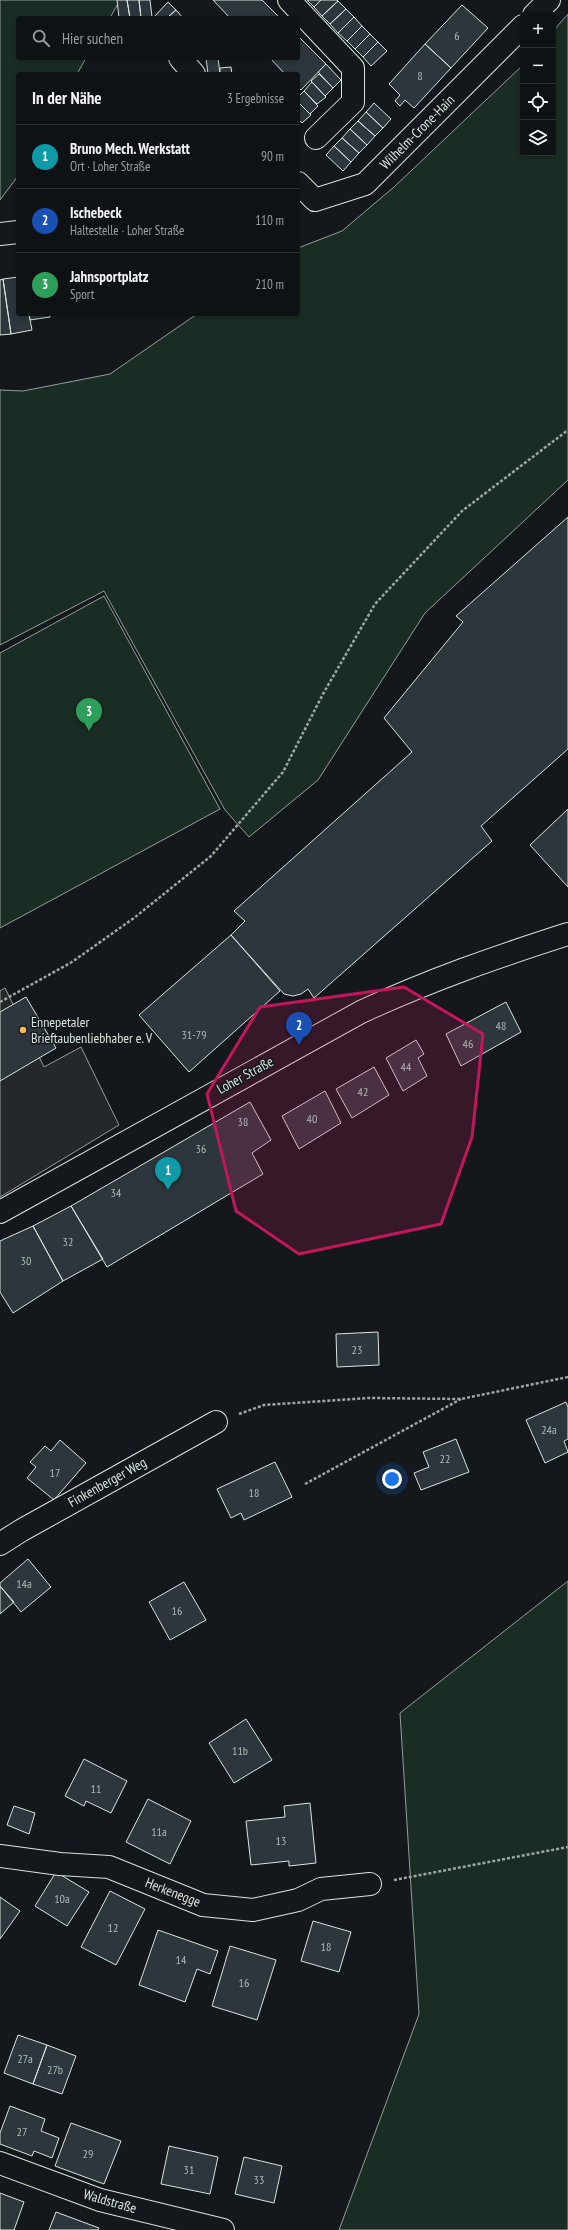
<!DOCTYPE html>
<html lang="de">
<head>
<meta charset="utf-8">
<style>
  :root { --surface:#0f1215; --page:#181b1e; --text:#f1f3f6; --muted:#9b9ea0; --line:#2f3234; --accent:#0f766e }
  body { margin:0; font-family:"PT Sans Narrow",sans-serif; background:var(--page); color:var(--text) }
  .controls { position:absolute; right:12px; top:12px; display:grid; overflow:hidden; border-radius:4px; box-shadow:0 2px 6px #0003 }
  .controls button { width:36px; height:36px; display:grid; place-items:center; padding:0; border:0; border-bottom:1px solid var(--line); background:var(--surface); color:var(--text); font:20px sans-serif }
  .you { position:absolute; left:392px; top:1479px; width:14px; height:14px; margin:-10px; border:3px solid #fff; border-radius:50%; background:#1a73e8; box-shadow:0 0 0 6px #1a73e833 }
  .badge { display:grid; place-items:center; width:26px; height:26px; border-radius:50%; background:var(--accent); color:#fff; font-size:13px; font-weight:700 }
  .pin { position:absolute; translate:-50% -33px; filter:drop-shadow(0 1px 2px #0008) }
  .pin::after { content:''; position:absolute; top:21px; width:14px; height:12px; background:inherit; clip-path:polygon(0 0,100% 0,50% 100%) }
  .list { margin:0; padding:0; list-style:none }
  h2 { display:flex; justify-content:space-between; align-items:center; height:52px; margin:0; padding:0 16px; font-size:17px }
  h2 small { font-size:13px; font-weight:400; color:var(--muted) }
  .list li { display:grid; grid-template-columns:26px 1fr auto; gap:12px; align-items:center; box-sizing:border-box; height:64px; padding:0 16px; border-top:1px solid var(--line) }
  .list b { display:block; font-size:15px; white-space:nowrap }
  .list p { margin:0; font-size:13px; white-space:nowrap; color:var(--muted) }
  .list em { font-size:13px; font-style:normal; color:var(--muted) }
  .icon { flex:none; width:22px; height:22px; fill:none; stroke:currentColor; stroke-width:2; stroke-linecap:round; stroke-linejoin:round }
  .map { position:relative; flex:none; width:568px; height:2230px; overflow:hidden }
  .search { position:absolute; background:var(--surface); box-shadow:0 2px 6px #0003; left:16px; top:16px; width:284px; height:44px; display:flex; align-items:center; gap:10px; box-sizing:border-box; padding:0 14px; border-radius:4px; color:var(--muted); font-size:15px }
  .panel { position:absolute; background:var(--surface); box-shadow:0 2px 6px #0003; left:16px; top:72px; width:284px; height:244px; border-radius:4px }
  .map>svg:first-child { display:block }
  .green { fill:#1a2d24; stroke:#939e99 }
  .parking { fill:#24282b; stroke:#939e99 }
  .building { fill:#2c363c; stroke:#d8e6dc }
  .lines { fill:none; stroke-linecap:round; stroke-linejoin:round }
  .minor-casing { stroke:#d8e6dc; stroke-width:24 }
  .secondary-casing { stroke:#d8e6dc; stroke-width:24 }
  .path { stroke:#9da8a2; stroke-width:2.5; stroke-dasharray:3 2; stroke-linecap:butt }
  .minor { stroke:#14181c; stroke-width:22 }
  .secondary { stroke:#14181c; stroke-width:22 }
  .marked { fill:#c2185b; fill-opacity:0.2; stroke:#c2185b; stroke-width:3; stroke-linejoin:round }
  .poi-dot { fill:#ffb74d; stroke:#14181c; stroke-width:1.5 }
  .labels { text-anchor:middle; stroke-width:3; stroke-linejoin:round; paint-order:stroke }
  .number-label { font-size:12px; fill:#adbab4 }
  .street-label { font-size:14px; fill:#d8e6dc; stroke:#14181c }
  .poi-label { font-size:14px; fill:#d8e6dc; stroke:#14181c; text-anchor:start }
</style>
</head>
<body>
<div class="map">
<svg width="568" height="2230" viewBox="0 0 568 2230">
  <rect width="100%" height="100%" fill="#14181c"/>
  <path class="green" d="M0,0H120L110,18H18V58H86L77,74H18V176L0,200Z
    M568,14V480L425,613L318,780L249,837L225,810L104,591L0,645V390L23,391L110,374L197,314H298V248L342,231L394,187L523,65V153H553V31Z
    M104,596L220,809L0,928V653Z
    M568,1581V2230H339L419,2014L400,1713Z"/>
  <path class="parking" d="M5,988L44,1067L81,1047L119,1125L0,1197V991Z"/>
  <path class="building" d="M117,0H127L130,18H119Z
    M127,0H139L141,18H130Z
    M139,0H150L152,17L141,18Z
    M213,0H262L280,18H230Z
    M307,0H321L314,7Z
    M321,0H337L338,1L322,16L314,7Z
    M338,1L346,9L330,24L322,16Z
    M168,2L176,10L167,18H153Z
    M462,5L488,28L451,68L425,44Z
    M346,9L354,17L338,33L330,24Z
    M176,10L183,18H167Z
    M354,17L362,26L347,41L338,33Z
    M362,26L370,34L355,49L347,41Z
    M370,34L378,42L363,57L355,49Z
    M298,36L326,64L301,90L298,87V74H285L270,58H298Z
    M378,42L387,51L371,66L363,57Z
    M425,44L451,68L414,108L405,100L400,106L395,101L400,95L389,84Z
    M206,58H218L220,74H208Z
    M326,64L341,80L333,88L318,72Z
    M231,67L232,74H220V68Z
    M319,74L333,88L325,96L311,81Z
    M312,82L326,97L317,104L304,91Z
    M304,91L318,106L310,114L298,102V97Z
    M298,102L311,115L302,123L298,119Z
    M374,103L391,119L383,128L366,112Z
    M366,112L383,128L375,136L358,121Z
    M358,121L375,136L367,145L350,129Z
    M350,129L367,145L359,153L342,138Z
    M342,138L359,153L351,162L334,146Z
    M334,146L351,162L343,171L326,155Z
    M18,277V314H29L32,330L11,334L3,279Z
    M3,279L11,334L0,335V280Z
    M29,314H50V317L30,320Z
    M568,517V749L481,826L492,841L314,998L308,989L301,994L293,996L284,994L231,935L245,921L234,911L412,752L384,718L463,622L456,616Z
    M568,809V887L530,845Z
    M231,935L280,991L189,1072L139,1015Z
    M26,997L56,1048L0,1081V1012Z
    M506,1002L521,1032L461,1066L446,1034Z
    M416,1040L424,1054L418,1058L427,1076L403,1091L386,1058Z
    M374,1067L389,1095L352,1118L336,1089Z
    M325,1091L341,1123L299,1149L282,1116Z
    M250,1102L271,1140L252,1153L263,1174L107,1267L71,1206Z
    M71,1206L103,1259L63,1281L33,1226Z
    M33,1226L63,1281L13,1313L0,1292V1241Z
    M378,1332L379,1365L337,1367L336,1334Z
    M566,1402L568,1407V1439L564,1441L568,1452L545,1463L526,1420Z
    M456,1439L469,1472L421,1490L414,1473L429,1467L423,1452Z
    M60,1440L86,1463L54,1500L27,1478L36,1467L30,1462L45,1446L51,1451Z
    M275,1462L292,1497L244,1520L241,1513L231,1518L217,1489Z
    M28,1559L51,1587L21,1612L0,1586V1583Z
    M184,1582L206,1620L170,1640L149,1602Z
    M0,1586L14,1602L0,1614Z
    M246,1719L272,1760L234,1783L209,1743Z
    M84,1759L127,1781L111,1813L86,1801L84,1806L65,1796Z
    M148,1799L191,1821L170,1864L126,1842Z
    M310,1803L316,1863L289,1866V1861L251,1865L246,1821L285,1817L284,1806Z
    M14,1806L35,1813L29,1834L7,1825Z
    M56,1872L89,1892L67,1926L35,1906Z
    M110,1891L145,1909L116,1965L81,1947Z
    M0,1897L20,1911L0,1939Z
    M313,1921L351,1932L339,1972L301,1961Z
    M158,1930L218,1951L210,1974L197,1969L185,2002L139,1985Z
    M230,1946L276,1960L257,2020L212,2006Z
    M18,2035L47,2045L33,2084L4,2073Z
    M47,2045L76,2056L62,2094L33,2084Z
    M10,2106L45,2119L41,2131L59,2138L52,2158L34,2151L32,2156L0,2144V2133Z
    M71,2123L121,2141L104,2184L55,2166Z
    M169,2146L218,2157L210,2194L161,2184Z
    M244,2157L282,2166L274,2203L235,2194Z
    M0,2193L24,2202L14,2230H0Z
    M56,2212L99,2228L98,2230H49Z"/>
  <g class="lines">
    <g class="minor-casing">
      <path id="minor" d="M289,0L353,68V102L316,138
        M534,15L549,0
        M180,58L194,74
        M298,183L315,200L365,184L523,26
        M0,234L18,232
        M0,1544L22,1530L216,1422
        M0,1856L60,1864L109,1867L203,1905L253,1910L298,1900L321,1889L370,1884
        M0,2163L100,2200L223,2230"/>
    </g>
    <g class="secondary-casing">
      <path id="secondary" d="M0,1212L361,1012C430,980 496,957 568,934"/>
    </g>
    <path class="path" d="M0,1002L72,962L134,918L211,856L283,772L323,694L375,604L462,511L568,430
      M239,1414L264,1405L369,1398L461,1399L568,1377
      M305,1484L461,1399
      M394,1880L568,1847"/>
    <use href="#minor" class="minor"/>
    <use href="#secondary" class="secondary"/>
  </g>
  <path class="marked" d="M404,987L483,1034L472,1137L441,1224L299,1254L236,1211L207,1094L260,1007Z"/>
  <circle class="poi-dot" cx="23" cy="1030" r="4"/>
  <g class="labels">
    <g class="number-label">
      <text x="457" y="40">6</text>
      <text x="420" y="80">8</text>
      <text x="501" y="1030">48</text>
      <text x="194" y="1039">31-79</text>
      <text x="468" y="1048">46</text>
      <text x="406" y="1071">44</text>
      <text x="363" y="1096">42</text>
      <text x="312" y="1123">40</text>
      <text x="243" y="1126">38</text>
      <text x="201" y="1153">36</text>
      <text x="116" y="1197">34</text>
      <text x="68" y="1246">32</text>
      <text x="26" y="1265">30</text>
      <text x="357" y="1354">23</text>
      <text x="549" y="1434">24a</text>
      <text x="445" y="1463">22</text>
      <text x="55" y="1477">17</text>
      <text x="254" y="1497">18</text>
      <text x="24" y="1588">14a</text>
      <text x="177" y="1615">16</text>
      <text x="240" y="1755">11b</text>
      <text x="96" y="1793">11</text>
      <text x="159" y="1836">11a</text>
      <text x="281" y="1845">13</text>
      <text x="62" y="1903">10a</text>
      <text x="113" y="1932">12</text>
      <text x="326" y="1951">18</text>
      <text x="181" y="1964">14</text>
      <text x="244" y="1987">16</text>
      <text x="25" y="2063">27a</text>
      <text x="55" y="2074">27b</text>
      <text x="22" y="2136">27</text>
      <text x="88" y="2158">29</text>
      <text x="189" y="2174">31</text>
      <text x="259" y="2184">33</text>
    </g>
    <g class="street-label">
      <text transform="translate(417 132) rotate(-45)" y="5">Wilhelm-Crone-Hain</text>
      <text transform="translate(245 1075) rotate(-29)" y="5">Loher Straße</text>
      <text transform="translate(107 1482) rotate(-29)" y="5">Finkenberger Weg</text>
      <text transform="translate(173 1892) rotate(21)" y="5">Herkenegge</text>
      <text transform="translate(110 2201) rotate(16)" y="5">Waldstraße</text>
    </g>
    <g class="poi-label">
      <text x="31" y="1027">Ennepetaler<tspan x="31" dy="16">Brieftaubenliebhaber e. V</tspan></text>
    </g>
  </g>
</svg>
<div class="controls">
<button>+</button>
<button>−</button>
<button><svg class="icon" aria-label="locate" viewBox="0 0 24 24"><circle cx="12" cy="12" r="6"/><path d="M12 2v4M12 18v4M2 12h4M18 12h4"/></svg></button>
<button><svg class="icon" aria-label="layers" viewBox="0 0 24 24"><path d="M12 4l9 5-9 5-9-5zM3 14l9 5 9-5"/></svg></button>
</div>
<div class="you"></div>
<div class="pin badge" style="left:168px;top:1190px;background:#0f9aa8">1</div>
<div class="pin badge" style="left:299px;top:1045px;background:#1a4fb4">2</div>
<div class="pin badge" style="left:89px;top:731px;background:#2e9e5b">3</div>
<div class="search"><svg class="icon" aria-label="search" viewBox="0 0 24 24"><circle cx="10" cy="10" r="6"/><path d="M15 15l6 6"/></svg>Hier suchen</div>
<section class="panel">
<h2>In der Nähe<small>3 Ergebnisse</small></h2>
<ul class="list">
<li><span class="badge" style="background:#0f9aa8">1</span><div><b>Bruno Mech. Werkstatt</b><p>Ort · Loher Straße</p></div><em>90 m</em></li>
<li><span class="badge" style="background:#1a4fb4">2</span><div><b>Ischebeck</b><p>Haltestelle · Loher Straße</p></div><em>110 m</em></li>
<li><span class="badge" style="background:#2e9e5b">3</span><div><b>Jahnsportplatz</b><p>Sport</p></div><em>210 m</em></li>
</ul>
</section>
</div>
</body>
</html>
